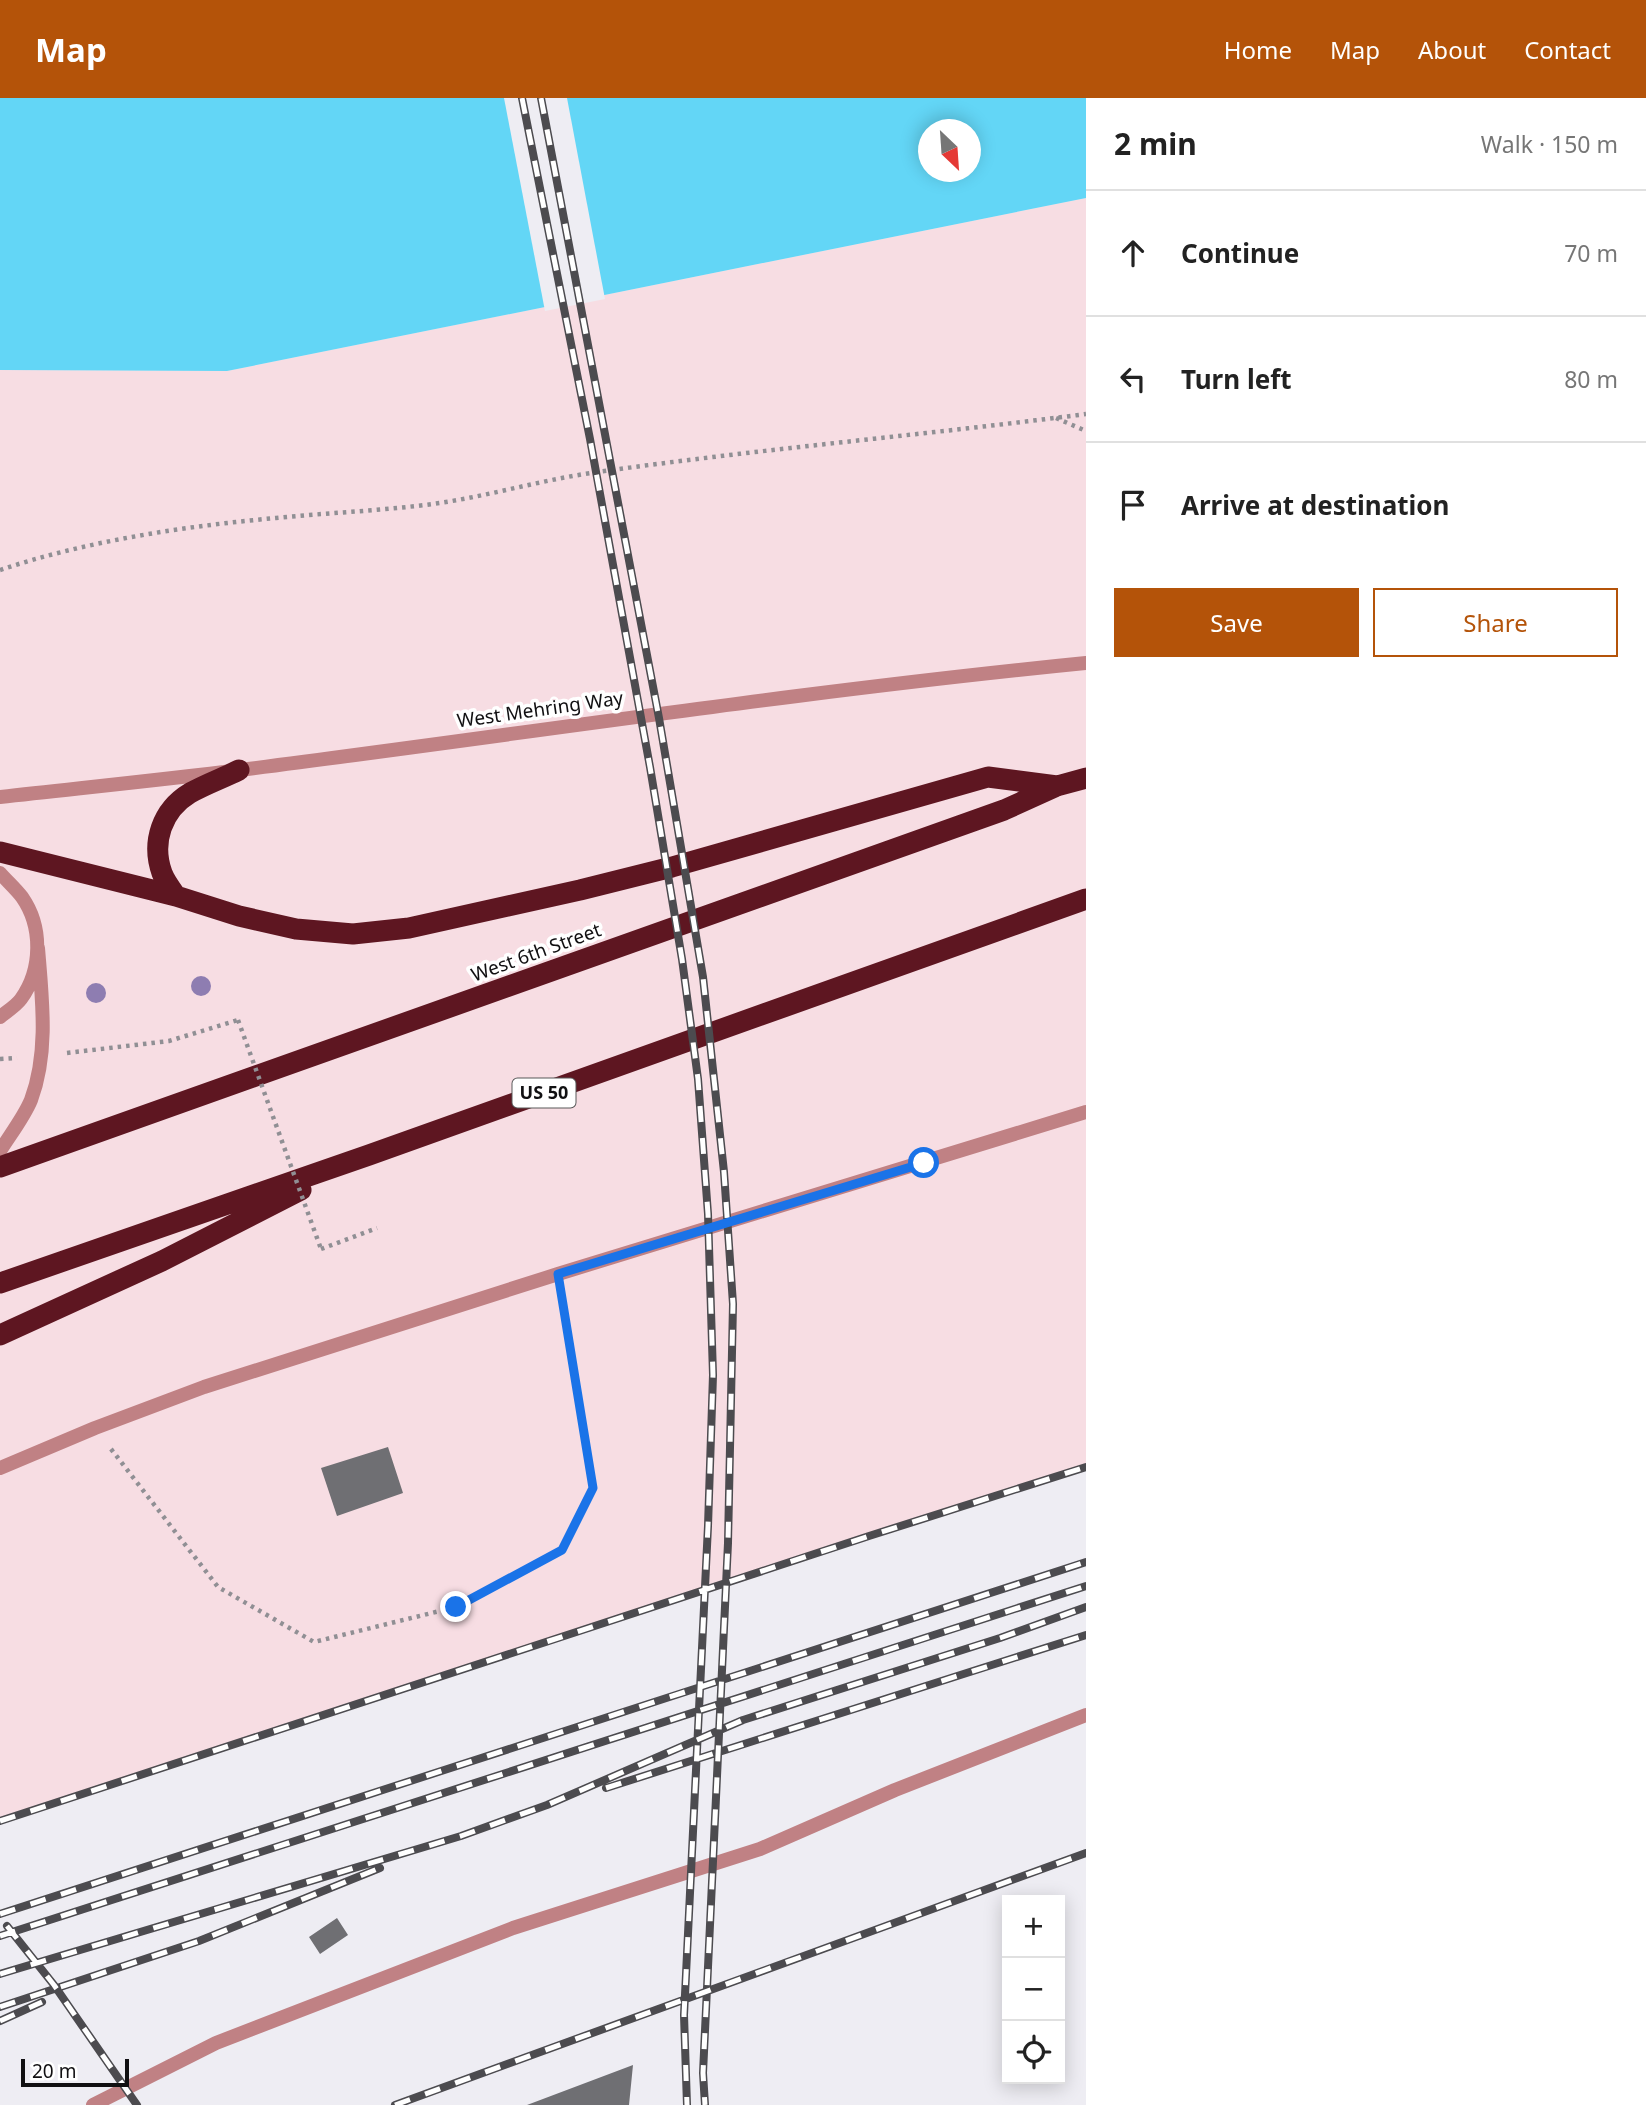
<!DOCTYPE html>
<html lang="en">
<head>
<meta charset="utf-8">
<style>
  :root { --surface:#fff; --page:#f6f6f6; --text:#222; --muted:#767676; --line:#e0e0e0; --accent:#b45309 }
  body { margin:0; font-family:"Noto Sans",sans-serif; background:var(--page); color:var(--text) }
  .controls { position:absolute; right:21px; bottom:21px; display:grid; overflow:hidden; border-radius:0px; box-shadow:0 4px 18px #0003 }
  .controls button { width:63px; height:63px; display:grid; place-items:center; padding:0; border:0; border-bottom:2px solid var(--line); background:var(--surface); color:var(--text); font:35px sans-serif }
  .compass { position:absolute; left:918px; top:21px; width:63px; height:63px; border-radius:50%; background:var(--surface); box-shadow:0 4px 18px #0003; rotate:155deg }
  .scale { position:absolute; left:21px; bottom:18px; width:108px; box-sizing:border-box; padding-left:7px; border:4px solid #111012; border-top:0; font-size:19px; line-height:24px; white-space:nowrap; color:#111012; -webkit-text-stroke:5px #fff; paint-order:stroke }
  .stop { position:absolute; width:21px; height:21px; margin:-16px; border:5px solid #1a73e8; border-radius:50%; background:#fff }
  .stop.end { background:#1a73e8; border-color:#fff; box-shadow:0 2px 7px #0008 }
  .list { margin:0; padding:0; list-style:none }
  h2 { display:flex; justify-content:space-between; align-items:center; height:91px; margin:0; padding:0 28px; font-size:30px }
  h2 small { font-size:23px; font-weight:400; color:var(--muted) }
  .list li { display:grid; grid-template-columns:46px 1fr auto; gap:21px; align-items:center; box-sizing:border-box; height:126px; padding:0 28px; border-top:2px solid var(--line) }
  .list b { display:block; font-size:26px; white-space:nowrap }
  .list em { font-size:23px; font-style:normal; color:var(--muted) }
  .actions { display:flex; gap:14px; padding:21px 28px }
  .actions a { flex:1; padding:16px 0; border:2px solid var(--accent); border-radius:0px; text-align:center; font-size:24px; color:var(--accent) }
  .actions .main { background:var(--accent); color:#fff }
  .icon { flex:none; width:38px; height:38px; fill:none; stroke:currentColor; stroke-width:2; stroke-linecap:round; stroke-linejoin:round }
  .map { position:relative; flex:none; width:1086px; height:2007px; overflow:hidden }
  header { display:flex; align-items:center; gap:42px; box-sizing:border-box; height:98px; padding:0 35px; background:var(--accent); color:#fff }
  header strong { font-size:33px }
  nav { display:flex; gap:38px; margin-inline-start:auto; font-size:24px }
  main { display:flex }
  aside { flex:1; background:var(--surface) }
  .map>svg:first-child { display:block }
  .industrial { fill:#f7dde3 }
  .water { fill:#63d6f6; fill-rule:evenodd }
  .pier { fill:#eeedf3 }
  .building { fill:#6f6f73 }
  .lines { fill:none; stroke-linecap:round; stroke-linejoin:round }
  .path { stroke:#908f94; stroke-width:4.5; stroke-dasharray:3.5 5; stroke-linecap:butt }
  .service { stroke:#c08184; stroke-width:14 }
  .motorway { stroke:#5e1621; stroke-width:21 }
  .rail-casing { stroke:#4c4b4f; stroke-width:8 }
  .rail { stroke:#fff; stroke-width:5; stroke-dasharray:16; stroke-linecap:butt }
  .path-bridge { stroke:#908f94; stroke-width:4.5; stroke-dasharray:3.5 5; stroke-linecap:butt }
  .tree { fill:#8e7db1 }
  .route { stroke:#1a73e8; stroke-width:9 }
  .labels { text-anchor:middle; stroke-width:7; stroke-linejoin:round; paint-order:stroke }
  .shield { fill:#fff; stroke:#585859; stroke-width:2 }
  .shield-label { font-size:18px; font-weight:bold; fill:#111012 }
  .street-label { font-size:19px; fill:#111012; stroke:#fff }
</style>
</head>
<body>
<header>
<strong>Map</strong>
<nav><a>Home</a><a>Map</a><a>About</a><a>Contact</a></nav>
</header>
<main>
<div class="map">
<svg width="1086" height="2007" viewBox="0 0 1086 2007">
  <rect width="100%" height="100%" fill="#eeedf3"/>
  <path class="industrial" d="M1086,100V1369L869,1438L0,1723V272L227,273Z"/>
  <path class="water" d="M0,0H1086V100L227,273L0,272ZM928,32H970V74H928Z"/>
  <path class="pier" d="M504,0H567L605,201L545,213Z"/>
  <path class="building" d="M388,1349L403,1395L337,1418L321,1370Z
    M337,1820L348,1837L320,1856L309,1839Z
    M633,1967L629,2007H527Z"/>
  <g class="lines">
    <path class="path" d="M1056,320L1086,333
      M0,472C86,443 186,428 276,420C326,415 375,413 425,407C483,400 539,382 598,374C760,351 924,337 1086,316
      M67,955L169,943L238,922
      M0,961L17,960
      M321,1151L377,1130
      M111,1351L218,1489L314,1544L456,1509L562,1452L593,1390L562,1201"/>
    <path class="service" d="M0,699C80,690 161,682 240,672C522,636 803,593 1086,565
      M0,775C7,783 16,791 22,799C43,829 42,872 21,901C16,908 6,914 0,919
      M0,1053C10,1037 24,1019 31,1002C49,954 42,900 38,850
      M0,1370L95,1330L204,1289L558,1176L1086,1014
      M93,2007L216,1945L513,1830L760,1751L895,1692L1086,1617"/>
    <path class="motorway" d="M0,754L176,798L239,818L296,831L353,836L409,830L580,792L672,769L988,679L1057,688
      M176,798C171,791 165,783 162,775C151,744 162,712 190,695C206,686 223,680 239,672
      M0,1069L1004,712L1057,688L1086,680
      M0,1185L369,1057L1086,801
      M0,1237L162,1163L301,1092"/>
    <g class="rail-casing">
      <path id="rail" d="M522,0L590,341L650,669L682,861L698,981L708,1116L713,1277L708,1428L684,1917L687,2007
        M541,0L659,620L703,879L724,1074L733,1206L728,1445L703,1975L705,2007
        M606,1690L1086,1537
        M0,1723L869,1438L1086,1369
        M0,1816L1086,1464
        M7,1828L54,1887L137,2007
        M0,1838L1086,1488
        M0,1876L461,1738L547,1707L743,1622L1000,1540L1086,1509
        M0,1909L199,1843L380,1770
        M0,1923L42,1904
        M395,2007L1086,1755"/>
    </g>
    <use href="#rail" class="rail"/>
    <path class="path-bridge" d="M238,922L321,1151"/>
  </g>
  <g class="tree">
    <circle cx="201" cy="888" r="10"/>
    <circle cx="96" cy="895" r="10"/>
  </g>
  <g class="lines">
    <path class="route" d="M456,1509L562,1452L593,1390L558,1176L924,1065"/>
  </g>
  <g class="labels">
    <rect class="shield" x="512.5" y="980.5" width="63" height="29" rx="5"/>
    <g class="shield-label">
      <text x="544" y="1001">US 50</text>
    </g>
    <g class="street-label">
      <text transform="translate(540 611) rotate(-8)" y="7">West Mehring Way</text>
      <text transform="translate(536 854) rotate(-20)" y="7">West 6th Street</text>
    </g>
  </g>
</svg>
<div class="controls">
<button>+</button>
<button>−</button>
<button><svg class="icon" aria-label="locate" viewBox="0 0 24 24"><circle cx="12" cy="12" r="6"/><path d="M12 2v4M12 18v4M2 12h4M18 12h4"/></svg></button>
</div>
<svg class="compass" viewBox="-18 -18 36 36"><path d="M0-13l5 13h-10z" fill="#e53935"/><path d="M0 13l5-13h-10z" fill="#767676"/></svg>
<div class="scale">20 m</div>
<div class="stop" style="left:924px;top:1065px"></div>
<div class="stop end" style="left:456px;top:1509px"></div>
</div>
<aside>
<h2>2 min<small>Walk · 150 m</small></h2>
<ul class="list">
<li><svg class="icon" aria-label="ahead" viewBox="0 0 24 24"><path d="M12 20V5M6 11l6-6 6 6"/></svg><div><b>Continue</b></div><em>70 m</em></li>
<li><svg class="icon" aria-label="left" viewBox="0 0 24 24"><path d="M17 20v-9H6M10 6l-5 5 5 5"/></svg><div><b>Turn left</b></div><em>80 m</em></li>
<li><svg class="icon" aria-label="arrive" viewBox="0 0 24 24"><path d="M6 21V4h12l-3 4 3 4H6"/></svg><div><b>Arrive at destination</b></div></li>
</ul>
<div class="actions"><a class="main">Save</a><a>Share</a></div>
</aside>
</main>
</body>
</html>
